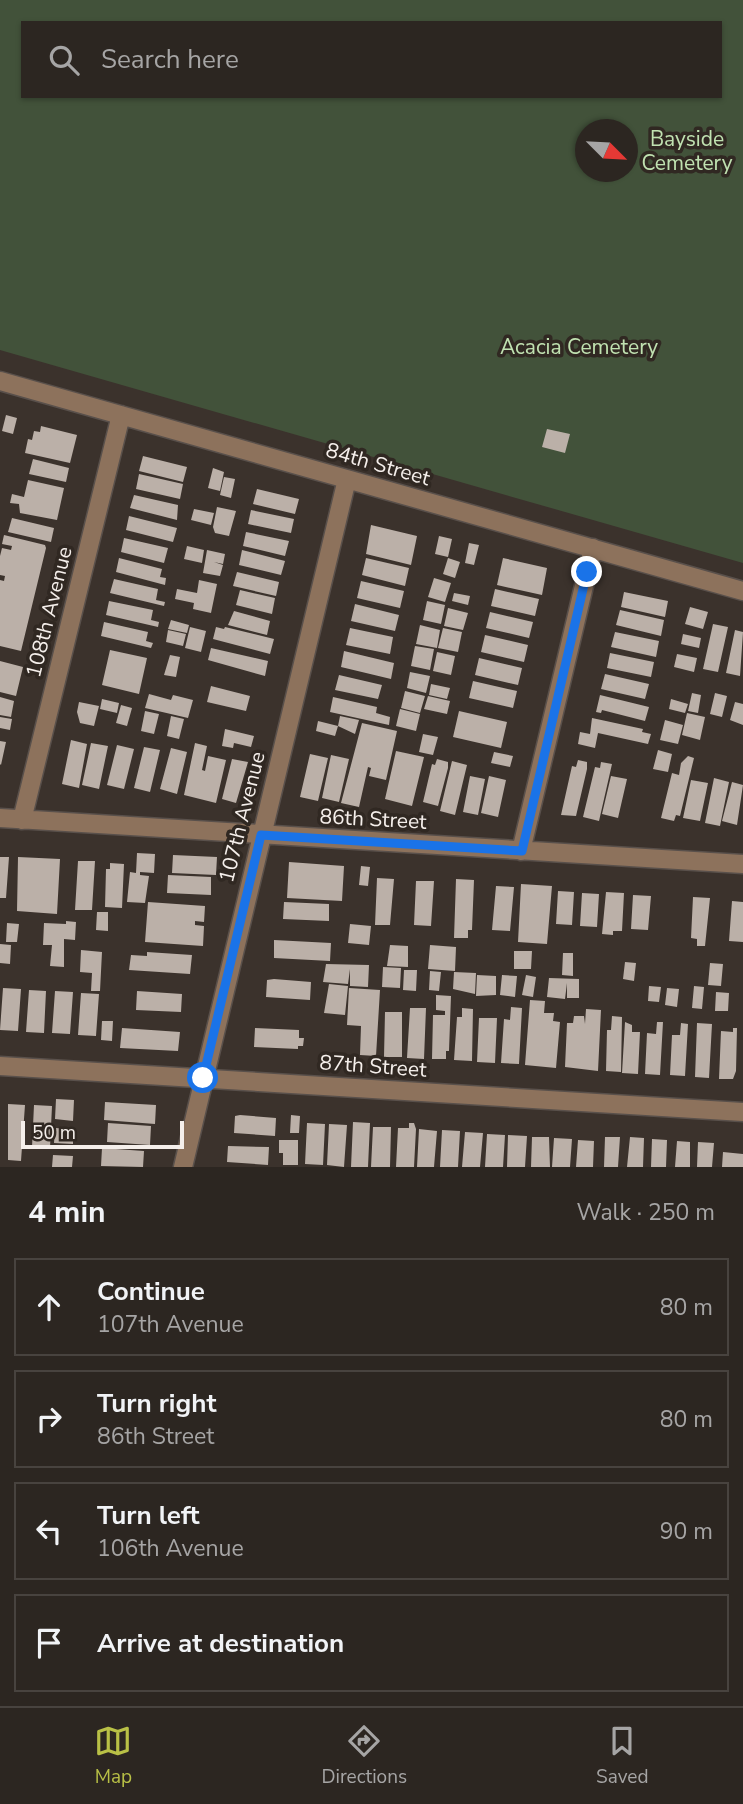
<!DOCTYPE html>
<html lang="en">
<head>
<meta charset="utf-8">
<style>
  :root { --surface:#2c2621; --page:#342e2a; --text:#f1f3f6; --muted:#a6a5a5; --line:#48433f; --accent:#b9c046 }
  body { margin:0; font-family:"Nunito Sans",sans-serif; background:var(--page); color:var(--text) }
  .compass { position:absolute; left:575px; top:119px; width:63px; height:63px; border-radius:50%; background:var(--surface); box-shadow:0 2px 5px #0004; rotate:114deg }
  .scale { position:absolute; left:21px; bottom:18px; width:163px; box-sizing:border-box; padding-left:7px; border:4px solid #f5efeb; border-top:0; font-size:19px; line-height:24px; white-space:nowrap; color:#f5efeb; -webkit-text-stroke:5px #302822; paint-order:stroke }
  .stop { position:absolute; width:21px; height:21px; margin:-16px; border:5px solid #1a73e8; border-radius:50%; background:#fff }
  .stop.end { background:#1a73e8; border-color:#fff; box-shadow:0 2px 7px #0008 }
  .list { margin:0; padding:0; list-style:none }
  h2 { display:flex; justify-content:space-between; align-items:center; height:91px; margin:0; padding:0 28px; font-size:30px }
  h2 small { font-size:23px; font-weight:400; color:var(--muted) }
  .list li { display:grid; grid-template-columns:46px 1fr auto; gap:21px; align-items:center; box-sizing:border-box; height:98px; margin:0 14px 14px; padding:0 14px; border:2px solid var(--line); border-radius:0px }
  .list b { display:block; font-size:26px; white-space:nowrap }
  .list p { margin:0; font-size:23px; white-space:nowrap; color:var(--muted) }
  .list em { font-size:23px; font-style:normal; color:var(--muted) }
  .icon { flex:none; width:38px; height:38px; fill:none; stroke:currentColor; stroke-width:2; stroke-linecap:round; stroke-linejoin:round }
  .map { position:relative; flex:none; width:743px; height:1167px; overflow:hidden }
  .search { position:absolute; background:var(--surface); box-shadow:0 2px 5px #0004; left:21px; right:21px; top:21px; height:77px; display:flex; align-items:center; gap:18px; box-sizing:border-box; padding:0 24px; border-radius:0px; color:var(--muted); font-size:26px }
  .sheet { height:539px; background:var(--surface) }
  nav { display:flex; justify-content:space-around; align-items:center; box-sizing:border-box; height:98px; border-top:2px solid var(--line); background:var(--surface); font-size:19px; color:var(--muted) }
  nav a { display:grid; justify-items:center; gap:4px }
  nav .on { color:var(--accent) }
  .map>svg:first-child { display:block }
  .green { fill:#42523a; fill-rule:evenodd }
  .building { fill:#bbb0a8 }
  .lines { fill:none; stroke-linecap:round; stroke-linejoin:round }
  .minor-casing { stroke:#59504b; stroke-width:21 }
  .minor { stroke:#8d725c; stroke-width:18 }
  .route { stroke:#1a73e8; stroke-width:9 }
  .labels { text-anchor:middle; stroke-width:7; stroke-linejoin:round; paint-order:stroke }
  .park-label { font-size:21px; fill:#c0e2b1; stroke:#302822 }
  .street-label { font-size:21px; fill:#f5efeb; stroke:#302822 }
</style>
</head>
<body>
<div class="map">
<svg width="743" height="1167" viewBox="0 0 743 1167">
  <rect width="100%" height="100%" fill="#3b322c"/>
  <path class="green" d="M0,0H743V563L0,350ZM23,23H720V96H23ZM586,130H628V172H586Z"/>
  <path class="building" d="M6,415L17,418L13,434L2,431Z
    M41,426L77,435L70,463L25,453L28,439L32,440L34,431L40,432Z
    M547,429L570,434L565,453L542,447Z
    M143,456L187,467L183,482L139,471Z
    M33,459L69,468L66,482L29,474Z
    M213,468L224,472L220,491L208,488Z
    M139,474L183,484L180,499L136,489Z
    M224,477L235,479L231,498L220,495Z
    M28,480L64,488L57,520L20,513L19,504L10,503L12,494L24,497Z
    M257,489L299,499L295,514L253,504Z
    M134,495L178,505L177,520L130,508Z
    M217,507L236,511L229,536L215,533L213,527Z
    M194,509L214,513L211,525L191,520Z
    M251,510L294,519L291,533L248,524Z
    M129,516L177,528L173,542L126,530Z
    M12,518L54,528L51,542L8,532Z
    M371,525L417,536L411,565L366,554Z
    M246,532L289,541L285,556L243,546Z
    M4,535L45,545L46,548L21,651L0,646V580L4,581L5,576L0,575V556L2,548L11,550L12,546L2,544Z
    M439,536L452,539L448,557L435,554Z
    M124,538L168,548L164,563L121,552Z
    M469,543L479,545L474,565L465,563Z
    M187,546L204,550L202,563L184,559Z
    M207,550L225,554L223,564L214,562L223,565L220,576L203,573Z
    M242,550L285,561L281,575L239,565Z
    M119,558L162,569L160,577L166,578L165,585L116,572Z
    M366,558L409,568L405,586L362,575Z
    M448,558L460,562L455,578L443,574Z
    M503,558L547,568L542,595L497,585Z
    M237,572L279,582L276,596L233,586Z
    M434,578L451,583L445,602L428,597Z
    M114,579L158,589L156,600L165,602L164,606L110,593Z
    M199,580L217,584L211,613L193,609L194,603L175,599L177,589L197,593Z
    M361,581L404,591L400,608L357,598Z
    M495,589L539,599L535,616L491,606Z
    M240,590L275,598L272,614L236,605Z
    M624,592L668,601L665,617L621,607Z
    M454,593L470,596L468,605L452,601Z
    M109,601L153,610L151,620L159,622L158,627L106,615Z
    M427,601L445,605L441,624L423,620Z
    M355,604L399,615L395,631L351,621Z
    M690,607L708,612L703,629L685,624Z
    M448,608L468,613L463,630L444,626Z
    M620,610L664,620L661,636L616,625Z
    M234,611L270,621L267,635L228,625Z
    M490,612L533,622L529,638L486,628Z
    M171,620L189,625L187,633L168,629Z
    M104,622L148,632L146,641L153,643L151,648L101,636Z
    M713,624L728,627L718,672L703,669Z
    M420,625L440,630L437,648L416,644Z
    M190,627L206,631L201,652L185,648Z
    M216,627L224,629L225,627L274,639L270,654L213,639Z
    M350,628L393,637L390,654L346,645Z
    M443,628L462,632L458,652L438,648Z
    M168,630L186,634L183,646L166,642Z
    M735,630L743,632L740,676L726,673Z
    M615,632L659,641L656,657L611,647Z
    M683,634L701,638L699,648L681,644Z
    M485,635L528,645L524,662L481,652Z
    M415,646L434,649L430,670L411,666Z
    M211,648L268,661L265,676L208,660Z
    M110,650L147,658L139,694L102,685Z
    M344,651L394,663L391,679L341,667Z
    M437,652L455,656L451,675L433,671Z
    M610,653L654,662L651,677L607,668Z
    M677,654L697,658L694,672L674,667Z
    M170,655L180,657L176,677L164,675Z
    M479,658L522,668L518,685L475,675Z
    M0,661L23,667L16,696L0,692Z
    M410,672L430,676L426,693L407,688Z
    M605,674L649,684L645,699L601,689Z
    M339,675L382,685L378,699L335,690Z
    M473,681L517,691L513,708L469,698Z
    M431,684L450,688L447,699L429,695Z
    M211,686L250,696L246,711L207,702Z
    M405,691L425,696L420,713L401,708Z
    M692,693L701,695L698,713L688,711Z
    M715,693L727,696L722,717L710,714Z
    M149,694L171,700L173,695L193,700L188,718L145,708Z
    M600,695L649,707L645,721L602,710L601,713L596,712Z
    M428,696L450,701L447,714L424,709Z
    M0,697L14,701L11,717L0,715Z
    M333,697L377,707L376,713L390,717L389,725L330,712Z
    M102,699L119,703L117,713L100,709Z
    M671,699L688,704L685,713L669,709Z
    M79,702L99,706L94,726L80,723L77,712Z
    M735,702L743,704V725L730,720Z
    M121,705L132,708L127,726L116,723Z
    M400,709L420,714L416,731L396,726Z
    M145,711L159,714L154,734L141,731Z
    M459,711L507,722L501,748L453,737Z
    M687,713L705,717L700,740L682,735Z
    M171,716L184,719L179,739L167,736Z
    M340,716L359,720L355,734L338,726Z
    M0,717L12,719L10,730L0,728Z
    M592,718L643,729L642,732L651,734L648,744L598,733L595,748L578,744L580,732L590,734Z
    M665,720L683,725L678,744L660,740Z
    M318,721L338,726L335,736L316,731Z
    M362,723L397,731L386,780L369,776L371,768L368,767L359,807L341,803Z
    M225,729L254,736L251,747L234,743L233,748L222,746Z
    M423,734L438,737L433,755L419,752Z
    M71,740L87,744L79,788L62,784Z
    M0,741L6,742L1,765L0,764Z
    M91,743L108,746L99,789L82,785Z
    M195,743L207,746L202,770L205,771L208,756L226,760L216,803L184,795Z
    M117,745L134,749L124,789L107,785Z
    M144,747L160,750L150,792L134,788Z
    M171,748L187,752L177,794L160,789Z
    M658,750L672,754L668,772L653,769Z
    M396,751L424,757L412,806L385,799Z
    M494,752L513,756L510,767L491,763Z
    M310,754L328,758L318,801L300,797Z
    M331,755L349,759L339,802L322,798Z
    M688,756L694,758L680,816L676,815L674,821L661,818L672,773L679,775L681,763Z
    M232,759L248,762L236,803L222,799Z
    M437,759L448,762V768L438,806L423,802L432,764L435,765Z
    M578,760L587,762V769L576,816L561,815L572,766L576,767Z
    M452,761L467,765L455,815L440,811Z
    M601,762L612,764L599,821L583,817L595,767L600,768Z
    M470,776L485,779L478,815L463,812Z
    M489,776L506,780L498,817L481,813Z
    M611,776L627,779L618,818L602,814Z
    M714,778L729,782L720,826L705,823Z
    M691,780L708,783L700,821L683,818Z
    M732,782L743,785L737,825L722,821Z
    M137,853L155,854L154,873L140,872V875L149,876L145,903L127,902L130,872L136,873Z
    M173,855L217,857L216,875L172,873Z
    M0,857H9L6,898H0Z
    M18,857L60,859L57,914L17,911Z
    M78,861H95L92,910H75Z
    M289,862L344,866L342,901L287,898Z
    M110,863L124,864L122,908L105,907L106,869H110Z
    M361,866L370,867L368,886L359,885Z
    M168,875L211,877V895L167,893Z
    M377,878L394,879L390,925H375Z
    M456,879L474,880L472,930H468V938H454Z
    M416,881H434L431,926L414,925Z
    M521,884L552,886L547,944L518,942Z
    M496,886L514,887L510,931L492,930Z
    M558,891L574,892L572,925L556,924Z
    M606,892L624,893L622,931H613V935L602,934Z
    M582,893L599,894L597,927L580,926Z
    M633,895L651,896L648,930L631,929Z
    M693,897L710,898L705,946H697V939L691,938Z
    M732,901L743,902V942L729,941Z
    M148,902L205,906L204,922L195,921V925L204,926L203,946L145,942Z
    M284,902L329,904V921L283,919Z
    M97,912H108V931L96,930Z
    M66,921L76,922L75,940L64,939V967L50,966L52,945H43L44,923L66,924Z
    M7,923L19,924L17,942H6Z
    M350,924L371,926L369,945L348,943Z
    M274,940L331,943L330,961L274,958Z
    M0,944L11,945L10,964L0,963Z
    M390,945L408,946V967L387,966Z
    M430,945L456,947L455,971L428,969Z
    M81,950L102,952L100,991H91L92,973L80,972Z
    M514,951H532L531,969H514Z
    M147,952L192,955L190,974L129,970L131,955L147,956Z
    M563,953H573V976L562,975Z
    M625,962L636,963L634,981L623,979Z
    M710,963L723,964L721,986L708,985Z
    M326,964L369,965L368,987L350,986V969L348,984L323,982Z
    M383,967L401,968L400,988L382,987Z
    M404,970H417L416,991L403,990Z
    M430,971L441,972L439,991L429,990Z
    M454,972L476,973L475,994L453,989Z
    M477,975L496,976V995L476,996Z
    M502,975L517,976L515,997L500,995Z
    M526,975L536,977L533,997L522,995Z
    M549,978L579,979V998H567V983L565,999L547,997Z
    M274,979L311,982L310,1000L266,997L267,980Z
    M329,984L348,986L345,1015L324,1013Z
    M649,986L661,987L659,1002L648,1001Z
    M694,986L704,987L702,1009L692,1008Z
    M3,988L21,989L18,1031L0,1030Z
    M349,988L380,990L376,1056L360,1055L361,1026L347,1025Z
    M667,988L679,989L677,1007L665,1005Z
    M29,990L46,991L44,1033L26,1032Z
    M55,991L73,992L70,1034L52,1033Z
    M137,991L182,994L181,1012L136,1010Z
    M716,992L729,993L728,1011H715Z
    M81,993L99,994L96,1036L78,1035Z
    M436,995L451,996L449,1051H446V1059H432L433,1015H445V1011L436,1010Z
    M530,1000L545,1001L544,1013H554L553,1021L560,1022L556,1068L525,1065Z
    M511,1007L522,1008L519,1064L501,1063L504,1019L510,1020Z
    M410,1008H426L424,1059L407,1058Z
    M462,1008L473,1009L472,1061L454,1060L457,1017H462Z
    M586,1009L601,1010L598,1071L565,1067L567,1023H573L574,1016H584L585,1024Z
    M385,1012H402V1057H384Z
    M612,1016L622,1017L621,1072L606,1071L607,1030H611Z
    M479,1018H497L495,1063L477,1062Z
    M102,1021H113L112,1041L101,1040Z
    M625,1022L632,1025V1032H640L638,1074L622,1073Z
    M657,1022H663L660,1075L645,1074L647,1033L656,1034Z
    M681,1023L688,1024L685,1076L670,1075L672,1035H680Z
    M697,1023L712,1024L709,1078L695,1077Z
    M122,1028L180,1032L178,1051L120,1048Z
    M255,1028L299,1030V1038H304L303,1046H298V1049L254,1047Z
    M733,1028H737L736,1071L733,1079H719L721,1031L733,1032Z
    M56,1099L74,1100L73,1121L55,1119Z
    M105,1102L156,1105L155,1124L104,1120Z
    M8,1104L25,1105L21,1161L8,1160Z
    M34,1105L52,1106L50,1148L32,1147Z
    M240,1115L276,1118L275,1136L234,1133L235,1116Z
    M291,1115L300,1116L299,1133H290Z
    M353,1122L370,1123L368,1167H351Z
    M108,1123L151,1126L150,1145L107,1142Z
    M307,1123L325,1124L323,1165L305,1164Z
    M409,1123H414L416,1129L414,1167H396L398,1128H409Z
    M329,1124L347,1125L344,1167L327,1165Z
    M373,1127H391L390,1167H371Z
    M55,1128L73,1129V1144L54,1143Z
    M419,1129L437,1131L434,1167H417Z
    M442,1130L460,1131L458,1167H440Z
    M465,1132L483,1133L480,1167H462Z
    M487,1134L505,1135L503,1167H485Z
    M508,1135L527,1136L525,1167H507Z
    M532,1137H549L550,1167H531Z
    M605,1137H620L618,1167H604Z
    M630,1137L644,1138L643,1167H627Z
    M554,1138L572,1139L570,1167H552Z
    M652,1139L667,1140L666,1167H651Z
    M279,1140H298V1165H283V1153H279Z
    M578,1140L594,1141L593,1167H576Z
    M677,1141L690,1142V1167H675Z
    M698,1142L714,1143L712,1167H697Z
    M228,1146L269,1147L268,1165L227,1162Z
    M102,1148L144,1151L143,1167L101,1166Z
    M723,1152L743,1154V1167H722Z
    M53,1155L73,1156L72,1167H52Z"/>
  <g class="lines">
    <g class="minor-casing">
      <path id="minor" d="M0,381L743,591
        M0,818L743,864
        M22,820L121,415
        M521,851L593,548
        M0,1066L743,1112
        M183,1167L347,479"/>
    </g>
    <use href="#minor" class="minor"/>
  </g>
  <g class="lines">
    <path class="route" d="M203,1078L261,835L522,851L587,572"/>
  </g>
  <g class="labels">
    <g class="park-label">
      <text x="687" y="146">Bayside<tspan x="687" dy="24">Cemetery</tspan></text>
      <text x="579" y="354">Acacia Cemetery</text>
    </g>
    <g class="street-label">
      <text transform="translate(378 464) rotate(16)" y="7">84th Street</text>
      <text transform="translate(49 612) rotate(-76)" y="7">108th Avenue</text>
      <text transform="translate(242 817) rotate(-76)" y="7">107th Avenue</text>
      <text transform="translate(373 819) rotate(3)" y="7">86th Street</text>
      <text transform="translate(373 1066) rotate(4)" y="7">87th Street</text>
    </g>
  </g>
</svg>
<svg class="compass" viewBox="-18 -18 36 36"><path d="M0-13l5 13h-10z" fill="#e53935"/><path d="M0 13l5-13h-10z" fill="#a6a5a5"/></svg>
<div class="scale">50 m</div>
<div class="stop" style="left:203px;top:1078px"></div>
<div class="stop end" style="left:587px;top:572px"></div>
<div class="search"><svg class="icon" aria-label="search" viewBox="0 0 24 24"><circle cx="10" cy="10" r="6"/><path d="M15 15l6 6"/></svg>Search here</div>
</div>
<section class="sheet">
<h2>4 min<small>Walk · 250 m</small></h2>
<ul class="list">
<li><svg class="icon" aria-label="ahead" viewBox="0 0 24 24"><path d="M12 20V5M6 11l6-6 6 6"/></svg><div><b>Continue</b><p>107th Avenue</p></div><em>80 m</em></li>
<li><svg class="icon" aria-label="right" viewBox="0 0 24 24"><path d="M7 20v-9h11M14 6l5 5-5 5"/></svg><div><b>Turn right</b><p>86th Street</p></div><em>80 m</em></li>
<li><svg class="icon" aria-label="left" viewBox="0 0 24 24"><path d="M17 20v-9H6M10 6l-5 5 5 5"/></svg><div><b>Turn left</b><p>106th Avenue</p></div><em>90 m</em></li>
<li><svg class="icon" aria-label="arrive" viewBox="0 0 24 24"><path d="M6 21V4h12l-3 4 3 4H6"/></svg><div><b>Arrive at destination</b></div></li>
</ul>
</section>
<nav>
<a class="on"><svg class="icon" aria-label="map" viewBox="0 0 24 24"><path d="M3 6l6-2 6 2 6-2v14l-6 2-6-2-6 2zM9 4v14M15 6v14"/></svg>Map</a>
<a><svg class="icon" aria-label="directions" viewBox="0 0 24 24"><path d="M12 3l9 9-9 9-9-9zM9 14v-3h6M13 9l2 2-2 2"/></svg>Directions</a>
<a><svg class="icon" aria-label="saved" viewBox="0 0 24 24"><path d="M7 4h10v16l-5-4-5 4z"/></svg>Saved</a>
</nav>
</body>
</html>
